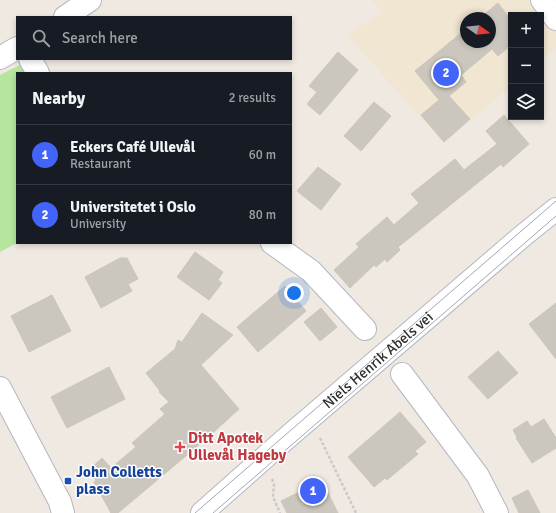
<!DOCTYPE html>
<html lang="en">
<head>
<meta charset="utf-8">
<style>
  :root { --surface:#171b24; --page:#242831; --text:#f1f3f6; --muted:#9ea1a6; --line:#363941; --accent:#4264fb }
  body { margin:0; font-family:Signika,sans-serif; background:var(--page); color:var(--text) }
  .controls { position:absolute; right:12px; top:12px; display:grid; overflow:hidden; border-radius:0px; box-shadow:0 2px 6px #0003 }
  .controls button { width:36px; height:36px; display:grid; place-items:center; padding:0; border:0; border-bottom:1px solid var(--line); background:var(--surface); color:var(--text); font:20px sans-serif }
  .compass { position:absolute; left:460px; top:12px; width:36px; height:36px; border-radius:50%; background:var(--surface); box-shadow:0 2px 6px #0003; rotate:105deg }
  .you { position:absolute; left:294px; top:293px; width:14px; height:14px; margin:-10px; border:3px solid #fff; border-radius:50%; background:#1a73e8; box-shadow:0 0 0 6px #1a73e833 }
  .badge { display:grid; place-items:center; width:26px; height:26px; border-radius:50%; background:var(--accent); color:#fff; font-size:13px; font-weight:700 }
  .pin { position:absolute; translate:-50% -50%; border:2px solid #fff; box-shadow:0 1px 4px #0006 }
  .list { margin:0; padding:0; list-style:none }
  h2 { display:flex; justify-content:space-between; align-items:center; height:52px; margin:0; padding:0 16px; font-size:17px }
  h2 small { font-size:13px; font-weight:400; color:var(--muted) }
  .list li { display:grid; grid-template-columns:26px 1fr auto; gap:12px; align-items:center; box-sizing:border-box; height:60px; padding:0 16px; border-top:1px solid var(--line) }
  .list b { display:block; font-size:15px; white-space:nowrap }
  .list p { margin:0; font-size:13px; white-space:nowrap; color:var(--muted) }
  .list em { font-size:13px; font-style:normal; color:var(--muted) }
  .icon { flex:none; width:22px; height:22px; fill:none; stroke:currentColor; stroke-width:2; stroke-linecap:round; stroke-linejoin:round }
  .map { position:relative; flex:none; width:556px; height:513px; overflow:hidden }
  .search { position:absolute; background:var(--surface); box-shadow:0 2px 6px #0003; left:16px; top:16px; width:276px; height:44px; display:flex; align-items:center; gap:10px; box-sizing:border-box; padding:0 14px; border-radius:0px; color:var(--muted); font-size:15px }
  .panel { position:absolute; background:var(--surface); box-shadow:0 2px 6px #0003; left:16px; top:72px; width:276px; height:172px; border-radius:0px }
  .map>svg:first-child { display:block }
  .education { fill:#f0e6d1; fill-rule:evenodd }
  .green { fill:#b6e59e }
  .building { fill:#cbc7bf; stroke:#cbc5ba }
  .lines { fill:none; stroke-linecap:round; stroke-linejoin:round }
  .minor-casing { stroke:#b4b7c1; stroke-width:24 }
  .path { stroke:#c9c9c9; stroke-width:2.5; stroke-dasharray:3 2; stroke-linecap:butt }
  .minor { stroke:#fff; stroke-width:22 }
  .tram { stroke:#a3a6b8; stroke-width:1 }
  .health-dot { fill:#e0444e; stroke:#fff; stroke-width:1.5 }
  .transit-dot { fill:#1a4fb4; stroke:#fff; stroke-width:1.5 }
  .labels { text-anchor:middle; stroke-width:3; stroke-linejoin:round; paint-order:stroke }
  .street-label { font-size:15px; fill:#2e2e2e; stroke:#fff }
  .health-label { font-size:15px; font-weight:bold; fill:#be3a42; stroke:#fff; text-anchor:start }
  .transit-label { font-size:15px; font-weight:bold; fill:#164399; stroke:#fff; text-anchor:start }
</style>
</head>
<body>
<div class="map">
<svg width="556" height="513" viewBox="0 0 556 513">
  <rect width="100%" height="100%" fill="#efe9e1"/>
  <path class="education" d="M372,0H556V48L541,61V15H511V86L444,143L347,35L383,12ZM466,18H490V42H466Z"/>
  <path class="green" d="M22,64L27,73H17V243L0,252V75Z"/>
  <path class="building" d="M498,3L511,20V45L498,56L492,49L461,75L466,82L449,96L470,119L444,142L421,115L439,100L415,71L466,29V42H490V18H480Z
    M338,52L358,70L320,115L307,104L317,92L309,86Z
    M374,102L391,116L361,151L344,136Z
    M504,115L529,144L503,167L501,164L407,240L398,247L400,250L387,262L385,259L376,267L374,265L350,288L334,270L359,247L356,244L387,217L394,225L419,203L411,194L455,159L464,170L497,144L486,131Z
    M318,167L341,184L321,210L297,191Z
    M195,252L223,272L218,280L222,283L209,300L177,277Z
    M120,258H127L138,279L128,284L132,291L101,308L85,277Z
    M285,286L306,311L258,352L237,327Z
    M52,295L71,331L29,352L11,316Z
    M556,303V359L529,324Z
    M321,308L337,327L320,341L304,322Z
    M202,313L233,335L201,365L239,409L206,439L118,513H111L94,482L96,481L90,469L102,458L111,468L136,447L132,443L165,414L160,409L169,402L159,392L160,391L146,373L175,349L178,340L182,342Z
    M498,351L518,373L488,399L468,377Z
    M109,367L125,399L67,428L51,397Z
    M400,412L426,442L415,451L418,454L387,480L385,478L374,487L348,457Z
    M544,419L556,438V448L532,463L516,438L517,437L513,430L527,421L531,427Z
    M322,481L338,513H287L281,501Z
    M528,490L540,513H519L512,498Z"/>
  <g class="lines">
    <g class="minor-casing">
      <g id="minor">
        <path d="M542,0L556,19"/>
        <path d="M65,17L90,0"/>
        <path d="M0,58L17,48"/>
        <path d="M30,59L38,73"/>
        <path d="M272,243L311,271L365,329"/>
        <path d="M402,374L478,476L497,513"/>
        <path d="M0,388L60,502L63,513"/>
        <path id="s1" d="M202,513L289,436L525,234L556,209"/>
      </g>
    </g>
    <path class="path" d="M320,438L356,513
      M272,479L274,484L273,497L280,513"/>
    <use href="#minor" class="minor"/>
    <path class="tram" d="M195,513L556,201
      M213,513L556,216"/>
  </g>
  <path class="health-dot" d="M178 441h4v4h4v4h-4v4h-4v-4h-4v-4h4z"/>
  <rect class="transit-dot" x="64" y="477" width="8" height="8" rx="2"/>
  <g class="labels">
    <g class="street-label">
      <text dy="5" stroke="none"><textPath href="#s1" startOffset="233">Niels Henrik Abels vei</textPath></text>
    </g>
    <g class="health-label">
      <text x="188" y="443">Ditt Apotek<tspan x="188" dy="17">Ullevål Hageby</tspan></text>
    </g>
    <g class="transit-label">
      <text x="76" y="477">John Colletts<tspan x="76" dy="17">plass</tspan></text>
    </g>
  </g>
</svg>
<div class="controls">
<button>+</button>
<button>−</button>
<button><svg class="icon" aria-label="layers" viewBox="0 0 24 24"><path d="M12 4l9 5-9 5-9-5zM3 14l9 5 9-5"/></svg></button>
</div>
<svg class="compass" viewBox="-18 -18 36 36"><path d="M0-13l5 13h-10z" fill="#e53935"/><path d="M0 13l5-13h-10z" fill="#9ea1a6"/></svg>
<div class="you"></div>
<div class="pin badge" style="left:313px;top:491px">1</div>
<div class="pin badge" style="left:446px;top:73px">2</div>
<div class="search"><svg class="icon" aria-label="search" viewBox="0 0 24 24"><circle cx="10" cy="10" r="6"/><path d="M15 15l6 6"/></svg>Search here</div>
<section class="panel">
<h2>Nearby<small>2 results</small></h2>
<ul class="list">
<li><span class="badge">1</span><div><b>Eckers Café Ullevål</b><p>Restaurant</p></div><em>60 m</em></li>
<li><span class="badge">2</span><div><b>Universitetet i Oslo</b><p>University</p></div><em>80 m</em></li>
</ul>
</section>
</div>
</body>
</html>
